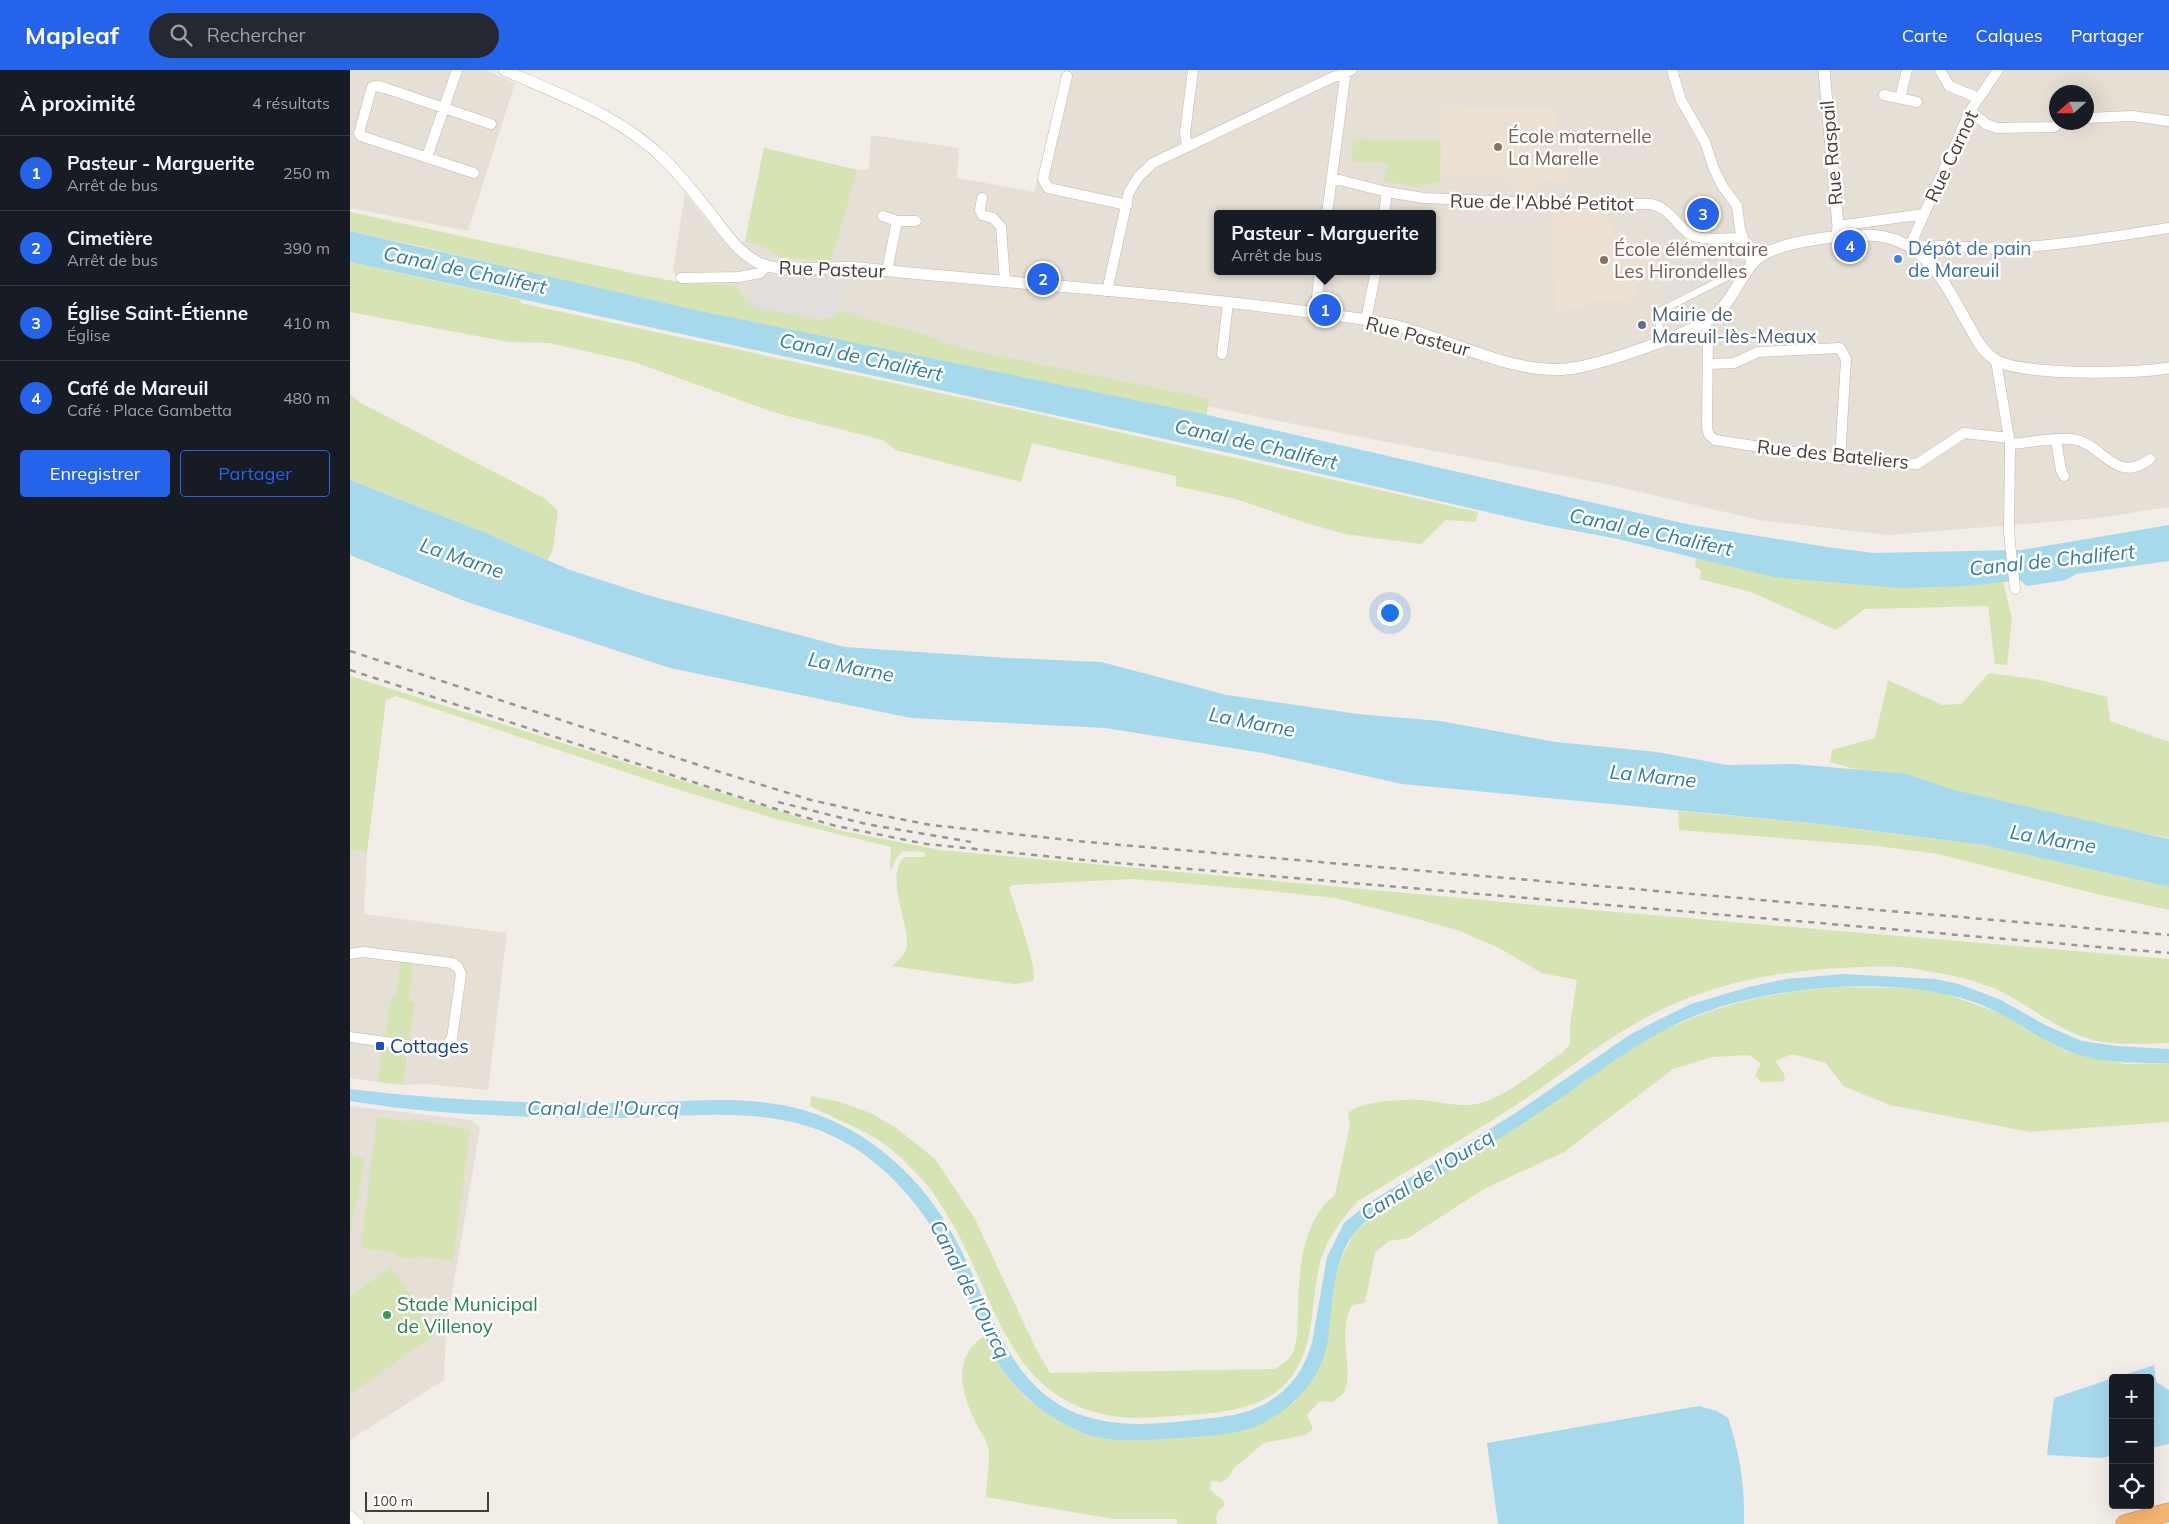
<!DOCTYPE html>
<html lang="fr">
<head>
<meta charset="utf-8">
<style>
  :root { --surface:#171b24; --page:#242831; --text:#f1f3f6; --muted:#9ea1a6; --line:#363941; --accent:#2563eb }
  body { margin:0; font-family:Mulish,sans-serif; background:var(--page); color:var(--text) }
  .controls { position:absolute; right:15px; bottom:15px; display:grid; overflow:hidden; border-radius:5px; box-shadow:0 5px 20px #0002 }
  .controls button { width:45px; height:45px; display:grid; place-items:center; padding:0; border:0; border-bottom:1px solid var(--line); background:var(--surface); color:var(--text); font:25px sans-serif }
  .compass { position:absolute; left:1699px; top:15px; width:45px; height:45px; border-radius:50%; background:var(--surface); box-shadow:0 5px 20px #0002; rotate:249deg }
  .scale { position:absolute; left:15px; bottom:12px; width:124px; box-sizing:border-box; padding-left:5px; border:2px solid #453d36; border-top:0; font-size:14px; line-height:18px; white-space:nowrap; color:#453d36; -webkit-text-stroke:4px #fff; paint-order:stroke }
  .you { position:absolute; left:1039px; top:542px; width:18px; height:18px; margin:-12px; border:4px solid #fff; border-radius:50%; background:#1a73e8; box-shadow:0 0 0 8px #1a73e833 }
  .badge { display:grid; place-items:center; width:32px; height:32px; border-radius:50%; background:var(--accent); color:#fff; font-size:16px; font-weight:700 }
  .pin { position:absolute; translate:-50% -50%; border:2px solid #fff; box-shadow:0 1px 5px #0006 }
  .popup { position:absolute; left:864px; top:140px; width:222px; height:65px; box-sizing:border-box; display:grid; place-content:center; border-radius:5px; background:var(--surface); filter:drop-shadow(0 1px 4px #0005); font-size:16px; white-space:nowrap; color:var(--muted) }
  .popup b { font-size:19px; color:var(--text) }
  .popup::after { content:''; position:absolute; left:50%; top:100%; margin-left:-10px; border:10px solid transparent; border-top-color:var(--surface) }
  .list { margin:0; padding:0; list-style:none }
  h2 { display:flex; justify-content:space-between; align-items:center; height:65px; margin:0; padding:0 20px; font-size:21px }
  h2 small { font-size:16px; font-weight:400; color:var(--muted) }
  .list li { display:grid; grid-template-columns:32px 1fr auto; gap:15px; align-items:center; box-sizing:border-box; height:75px; padding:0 20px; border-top:1px solid var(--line) }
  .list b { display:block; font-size:19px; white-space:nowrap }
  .list p { margin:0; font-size:16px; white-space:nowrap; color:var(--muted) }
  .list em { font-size:16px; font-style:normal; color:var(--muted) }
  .actions { display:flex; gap:10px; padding:15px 20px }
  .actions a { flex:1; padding:11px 0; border:1px solid var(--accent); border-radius:5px; text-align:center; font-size:18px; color:var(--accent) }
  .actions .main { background:var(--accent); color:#fff }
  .icon { flex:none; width:28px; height:28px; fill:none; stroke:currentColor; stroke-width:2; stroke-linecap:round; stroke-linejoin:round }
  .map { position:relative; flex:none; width:1819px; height:1454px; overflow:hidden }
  header { display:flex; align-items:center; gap:30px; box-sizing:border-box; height:70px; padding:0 25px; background:var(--accent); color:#fff }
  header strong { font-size:24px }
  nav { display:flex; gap:28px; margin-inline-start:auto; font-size:18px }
  .search { width:350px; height:45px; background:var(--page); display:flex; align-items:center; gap:12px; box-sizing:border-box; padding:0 18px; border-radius:28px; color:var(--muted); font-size:19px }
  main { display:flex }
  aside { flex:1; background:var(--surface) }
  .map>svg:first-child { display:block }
  .residential { fill:#e6dfd5; fill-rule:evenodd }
  .education { fill:#ebe0d2 }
  .green { fill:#d5e4b2 }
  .parking { fill:#e1dedc }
  .water { fill:#a7d9ec }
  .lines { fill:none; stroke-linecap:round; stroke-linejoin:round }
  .pedestrian-casing { stroke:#c0b7ad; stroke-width:8 }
  .minor-casing { stroke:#c0b7ad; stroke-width:11 }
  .tertiary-casing { stroke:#c0b7ad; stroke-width:12 }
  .motorway-casing { stroke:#d48940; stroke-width:19 }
  .pedestrian { stroke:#fff; stroke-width:7 }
  .minor { stroke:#fff; stroke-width:10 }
  .tertiary { stroke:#fff; stroke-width:11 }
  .motorway { stroke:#f5b670; stroke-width:18 }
  .rail { stroke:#969696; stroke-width:2.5; stroke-dasharray:6 6; stroke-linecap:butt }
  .education-dot { fill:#8d6e63; stroke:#fff; stroke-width:2 }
  .shop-dot { fill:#3f7fe0; stroke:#fff; stroke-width:2 }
  .service-dot { fill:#5c6f8a; stroke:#fff; stroke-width:2 }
  .transit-dot { fill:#1a4fb4; stroke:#fff; stroke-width:2 }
  .leisure-dot { fill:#2e9e5b; stroke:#fff; stroke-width:2 }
  .labels { text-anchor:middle; stroke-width:5; stroke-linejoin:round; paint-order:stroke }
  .education-label { font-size:19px; fill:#785e54; stroke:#fff; text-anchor:start }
  .street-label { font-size:19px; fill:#453d36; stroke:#fff }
  .shop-label { font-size:19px; fill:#366cbe; stroke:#fff; text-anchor:start }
  .service-label { font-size:19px; fill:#4e5e75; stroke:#fff; text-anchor:start }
  .transit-label { font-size:19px; fill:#164399; stroke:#fff; text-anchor:start }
  .leisure-label { font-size:19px; fill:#27864d; stroke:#fff; text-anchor:start }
  .water-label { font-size:20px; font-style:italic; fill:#327e9b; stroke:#fff }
</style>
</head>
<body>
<header>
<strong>Mapleaf</strong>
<div class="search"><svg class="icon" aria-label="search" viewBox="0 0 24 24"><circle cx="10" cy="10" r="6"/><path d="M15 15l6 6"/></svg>Rechercher</div>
<nav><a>Carte</a><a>Calques</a><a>Partager</a></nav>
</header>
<main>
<aside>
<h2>À proximité<small>4 résultats</small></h2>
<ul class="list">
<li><span class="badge">1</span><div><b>Pasteur - Marguerite</b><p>Arrêt de bus</p></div><em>250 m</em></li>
<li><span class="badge">2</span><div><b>Cimetière</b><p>Arrêt de bus</p></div><em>390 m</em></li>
<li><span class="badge">3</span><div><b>Église Saint-Étienne</b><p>Église</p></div><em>410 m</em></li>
<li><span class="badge">4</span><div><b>Café de Mareuil</b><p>Café · Place Gambetta</p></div><em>480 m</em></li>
</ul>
<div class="actions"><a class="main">Enregistrer</a><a>Partager</a></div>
</aside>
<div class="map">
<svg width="1819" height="1454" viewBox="0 0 1819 1454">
  <rect width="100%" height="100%" fill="#f2ede7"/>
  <path class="residential" d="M0,0H135L165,13L118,161L0,138Z
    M714,0H1819V437L1748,448L1538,465L1409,450L1256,414L923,350L638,291L333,219L323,201L335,123L376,174L395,171L414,78L507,100L519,99L521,65L609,78L607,108L684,122ZM1706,22H1736V52H1706ZM868,144H1082V201H868Z
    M0,780L17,783L14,844L157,863L138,1020L76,1014L54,1015L65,932L59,931L64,893L50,890L46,928L40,927L28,1012L0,1008Z
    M0,1036L121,1050L130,1058L96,1259L94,1310L0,1370Z"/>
  <path class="education" d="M1091,36L1208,39L1206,82H1221L1220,113L1194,111L1192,116L1182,120H1172L1163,116V109L1090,107Z
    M1200,138L1257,139L1268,174H1304L1306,193L1285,203L1286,231L1276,234L1274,229L1240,230V237L1206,241Z"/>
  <path class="green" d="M1003,69L1091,71L1090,112L1066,117L1034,111L1039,93L1002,92Z
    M414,78L507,100L481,191L432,187L414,177L395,171Z
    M0,142L291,205L334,213L387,216L395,231L402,230L436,215L492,220L484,240L573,264L605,277L859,329L856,348L358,245L74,177L0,161Z
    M0,192L171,230L170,233L683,343L1128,442L1126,452L1096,450L1071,474L995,464L953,452L886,429L826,416V406L682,373L671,412L546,380L533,370L426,343L284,292L199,273L159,272L0,242Z
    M0,324L9,332L194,428L208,441L203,479L198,490L136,463L0,410Z
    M1347,482L1653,511L1662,548L1657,595L1645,594L1638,536L1515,539L1486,560L1401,522L1350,509L1351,500L1345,497Z
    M1639,603L1690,610L1757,627L1760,651L1819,672V768L1590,723L1480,692L1482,680L1525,668L1538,610L1592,635L1611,634Z
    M0,606L492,761L590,780L1208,837L1819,889V973C1795,973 1767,976 1743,970C1709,961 1683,938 1652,922C1626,909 1595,904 1566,899C1542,895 1515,897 1490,898C1422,902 1358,914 1297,947C1249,972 1208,1008 1163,1037C1112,1070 1058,1100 1007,1132C992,1149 978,1167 971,1189C959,1231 968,1286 931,1318C902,1343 860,1343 824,1346C806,1347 787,1349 770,1347C662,1334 649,1239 606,1160C595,1141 584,1121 568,1105C557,1093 542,1078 527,1069C506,1057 482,1047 460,1036L461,1026L490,1032L520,1043L545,1057L585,1089L625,1149L686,1279L700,1303L924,1299C931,1295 938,1291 942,1284C949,1271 947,1254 948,1239C949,1200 952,1150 985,1125L1000,1055L998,1044C1007,1031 1055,1029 1071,1030C1087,1031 1103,1036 1120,1035C1149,1033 1188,999 1212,983L1220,974V955L1227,910L1192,903L1149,878L1110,861L1064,848L985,828L912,820L783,809L663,815L659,818C664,836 689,898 683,911L665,914L542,896C548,890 557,884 557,874C558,850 535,806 554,787H575V782L553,781L547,787L540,801L541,777L423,748L317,716L46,626L36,630L17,783L0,780Z
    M1328,741L1471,754L1633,775L1819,817V840L1747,824L1588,784L1528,776L1329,760Z
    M50,890L64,893L59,931L65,932L60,970L35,966L40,927H46Z
    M1485,917L1570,918L1593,923L1647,942L1715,981L1775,994L1819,993V1052L1680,1062L1540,1035L1493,1016L1476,993L1442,984L1425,991L1434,1004L1435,1011L1411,1012L1405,1005L1411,994L1399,985L1363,987L1323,999L1214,1082L1134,1119L1058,1168L1039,1171L1025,1182L1015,1233L1002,1235C986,1263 1005,1304 994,1322C992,1326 986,1329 982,1332L970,1331L957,1345L963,1359L955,1365L914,1373L884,1398L878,1408L871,1412L861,1411L860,1420L873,1430L875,1435C868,1441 864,1446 867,1454H827V1449H764L636,1427C636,1415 641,1387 638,1377C636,1367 627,1358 624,1349C610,1319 603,1287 634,1266L642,1284L660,1311L679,1331L750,1368L816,1369L895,1361L924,1347L946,1331L991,1189L1005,1162L1026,1144L1298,968C1361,936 1415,923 1485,917Z
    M32,975L58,979L54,1015L28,1012Z
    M27,1047L61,1052L62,1049L120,1060L103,1191L68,1186V1189L45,1186V1183L11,1178Z
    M0,1084L15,1089L0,1163Z
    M41,1197L87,1264L0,1324V1226Z"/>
  <path class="parking" d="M1316,148L1330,162L1329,171L1310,170L1311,154Z
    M1351,174L1385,175L1383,198L1317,230L1315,200L1351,194Z
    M494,203L487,247L467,250L399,236L409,206Z
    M1718,358L1719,369L1675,373L1674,361Z"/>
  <path class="water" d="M0,161L350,241L858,345L1341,455L1477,477L1523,483L1671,480L1819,455V491L1726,504L1716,510L1677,516L1670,510L1618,516L1549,518L1423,507L1268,469L1194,455L884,384L0,192Z
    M0,410L136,463L220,500L297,525L495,577L658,588L751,592L877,625L1008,644L1090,651L1206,672L1307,682L1377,695L1444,694L1557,704L1604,720L1819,769V817L1633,775L1471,754L1052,714L913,683L755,658L561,648L320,598L117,532L0,485Z
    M1494,904L1585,909L1609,914L1649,929L1697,956L1732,971L1766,976L1819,979V993C1783,993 1745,994 1711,978C1681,964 1655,943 1624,932C1550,906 1437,915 1364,939C1311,956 1266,989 1221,1021C1191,1042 1160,1062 1129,1081C1104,1097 1079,1112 1054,1127C1038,1136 1022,1145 1009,1158C988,1180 984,1212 981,1240C979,1254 979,1270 975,1283C964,1319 934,1346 900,1359C882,1365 834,1368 813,1369C793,1370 767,1372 747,1367C729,1363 713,1354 698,1344C640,1306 633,1256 605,1199C582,1152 553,1111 509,1081C432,1028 339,1049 252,1048C169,1047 83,1045 0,1031V1019C90,1030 181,1034 271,1033C338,1033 407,1021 471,1046C525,1067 570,1108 599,1158C644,1233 654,1337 760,1352C793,1357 836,1351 870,1347C916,1342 949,1318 962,1273L977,1187L994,1153L1017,1134L1164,1044L1281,964L1308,950L1341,934L1399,917L1436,909Z
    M1804,1295L1806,1312L1819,1320V1374L1800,1378V1308H1765Z
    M1763,1308V1385L1751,1388L1697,1385L1704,1328Z
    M1349,1336L1367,1341L1378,1348C1390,1382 1395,1418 1394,1454H1148L1137,1373Z"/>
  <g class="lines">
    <g class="pedestrian-casing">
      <path id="pedestrian" d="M1311,271L1308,246L1310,241L1385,203"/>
    </g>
    <g class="minor-casing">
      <path id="minor" d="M1322,0L1331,30L1355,72L1364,99L1373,117L1387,136L1390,159L1402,194
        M1590,0L1599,16L1629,28
        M717,6L693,109L698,118L777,135
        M1534,25L1567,32
        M1550,28L1557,0
        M1620,41L1636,54L1647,58L1704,57L1710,52
        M1736,48L1782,46L1819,51
        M837,76L835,63L843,0
        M77,87L107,0
        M124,103L11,66L9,63L22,17L26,16L35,18L141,54
        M982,108L1037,122L1074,128L1187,133L1301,134C1320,138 1326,155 1341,165C1351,171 1380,168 1392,168
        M632,128L630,140L632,145L643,148L651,157L655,212
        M977,144L996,0
        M1034,144L1037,122
        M533,146L547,151
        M1488,156L1574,144
        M1560,176L1620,41L1648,0
        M1563,178C1590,172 1627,180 1655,178C1710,176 1765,166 1819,158
        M537,201L547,151H566
        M331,208L389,207L410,203L417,196
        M757,221L779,122L789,106L803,93L981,8L1002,0
        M965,243L970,201
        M1016,250L1026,201
        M1355,253L1358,263L1357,358L1359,365L1365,370L1490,389L1567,394L1614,363L1650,367L1659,365
        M872,284L878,233
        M1646,291L1660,374L1659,463L1665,519
        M1358,294L1384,293L1408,282L1490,278L1496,289L1490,389
        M1706,370L1711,400L1714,406
        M1660,374C1679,373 1704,367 1722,369C1752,372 1765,416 1800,389
        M0,884L13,882L102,893L108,897L111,904L102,968L95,977L84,979L0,967
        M0,1446L9,1454"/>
    </g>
    <g class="tertiary-casing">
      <path id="tertiary" d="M154,0C211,25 271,46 316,91C333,108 348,128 364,148C377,165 389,183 409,193C435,205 481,195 511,198C665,214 820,223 974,244C998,247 1024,250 1047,256C1101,270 1162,304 1217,299C1247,296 1343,264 1365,245C1382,231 1389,209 1403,193C1421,171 1490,165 1518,165C1574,167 1592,209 1617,252C1624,265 1631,280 1644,289C1669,306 1787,304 1819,298
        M1474,0L1488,156L1487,167"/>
    </g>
    <g class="motorway-casing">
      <path id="motorway" d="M1775,1454L1819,1442"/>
    </g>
    <use href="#pedestrian" class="pedestrian"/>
    <use href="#minor" class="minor"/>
    <use href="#tertiary" class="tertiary"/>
    <use href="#motorway" class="motorway"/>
    <path class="rail" d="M0,581L373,703L461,730L519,743L581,755L737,772L1819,865
      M0,600L426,739L486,756L576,774L734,790L1819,883
      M428,732L516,754L621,772"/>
  </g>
  <g class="education-dot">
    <circle cx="1148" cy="77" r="5"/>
    <circle cx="1254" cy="190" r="5"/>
  </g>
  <circle class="shop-dot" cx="1548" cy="189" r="5"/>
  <circle class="service-dot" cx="1292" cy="255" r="5"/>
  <rect class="transit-dot" x="25" y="971" width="10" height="10" rx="2.5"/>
  <circle class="leisure-dot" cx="37" cy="1245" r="5"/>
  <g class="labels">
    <g class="education-label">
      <text x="1158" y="73">École maternelle<tspan x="1158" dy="22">La Marelle</tspan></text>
      <text x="1264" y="186">École élémentaire<tspan x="1264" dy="22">Les Hirondelles</tspan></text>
    </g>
    <g class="street-label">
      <text transform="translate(1481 83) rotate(-95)" y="7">Rue Raspail</text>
      <text transform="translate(1601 86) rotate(-65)" y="7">Rue Carnot</text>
      <text transform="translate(1192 132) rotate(1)" y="7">Rue de l'Abbé Petitot</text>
      <text transform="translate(482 199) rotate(2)" y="7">Rue Pasteur</text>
      <text transform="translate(1068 266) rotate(15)" y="7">Rue Pasteur</text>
      <text transform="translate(1483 384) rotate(6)" y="7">Rue des Bateliers</text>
    </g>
    <g class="shop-label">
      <text x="1558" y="185">Dépôt de pain<tspan x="1558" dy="22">de Mareuil</tspan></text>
    </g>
    <g class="service-label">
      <text x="1302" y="251">Mairie de<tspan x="1302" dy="22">Mareuil-lès-Meaux</tspan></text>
    </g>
    <g class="transit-label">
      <text x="40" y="983">Cottages</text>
    </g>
    <g class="leisure-label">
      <text x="47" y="1241">Stade Municipal<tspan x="47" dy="22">de Villenoy</tspan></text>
    </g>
    <g class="water-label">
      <text transform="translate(115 200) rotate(12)" y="7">Canal de Chalifert</text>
      <text transform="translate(511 287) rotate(12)" y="7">Canal de Chalifert</text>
      <text transform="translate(906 374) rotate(13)" y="7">Canal de Chalifert</text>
      <text transform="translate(1301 462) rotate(12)" y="7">Canal de Chalifert</text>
      <text transform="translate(112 488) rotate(19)" y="7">La Marne</text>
      <text transform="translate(1702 490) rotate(-6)" y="7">Canal de Chalifert</text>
      <text transform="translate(501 597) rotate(11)" y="7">La Marne</text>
      <text transform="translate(902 652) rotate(11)" y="7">La Marne</text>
      <text transform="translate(1303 706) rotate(6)" y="7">La Marne</text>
      <text transform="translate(1703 769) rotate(10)" y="7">La Marne</text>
      <text x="253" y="1045">Canal de l'Ourcq</text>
      <text transform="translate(1077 1105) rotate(-32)" y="7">Canal de l'Ourcq</text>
      <text transform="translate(620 1219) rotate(63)" y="7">Canal de l'Ourcq</text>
    </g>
  </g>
</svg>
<div class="controls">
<button>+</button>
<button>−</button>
<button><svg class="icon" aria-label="locate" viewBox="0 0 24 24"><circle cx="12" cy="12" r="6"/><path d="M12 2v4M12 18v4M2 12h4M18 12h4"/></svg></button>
</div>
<svg class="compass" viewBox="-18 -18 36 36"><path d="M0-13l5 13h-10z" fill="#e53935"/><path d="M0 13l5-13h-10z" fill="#9ea1a6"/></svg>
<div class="scale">100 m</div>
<div class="you"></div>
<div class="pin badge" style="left:975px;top:240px">1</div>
<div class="popup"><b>Pasteur - Marguerite</b>Arrêt de bus</div>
<div class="pin badge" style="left:693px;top:209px">2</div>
<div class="pin badge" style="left:1353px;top:144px">3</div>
<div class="pin badge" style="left:1500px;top:176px">4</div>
</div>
</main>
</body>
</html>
